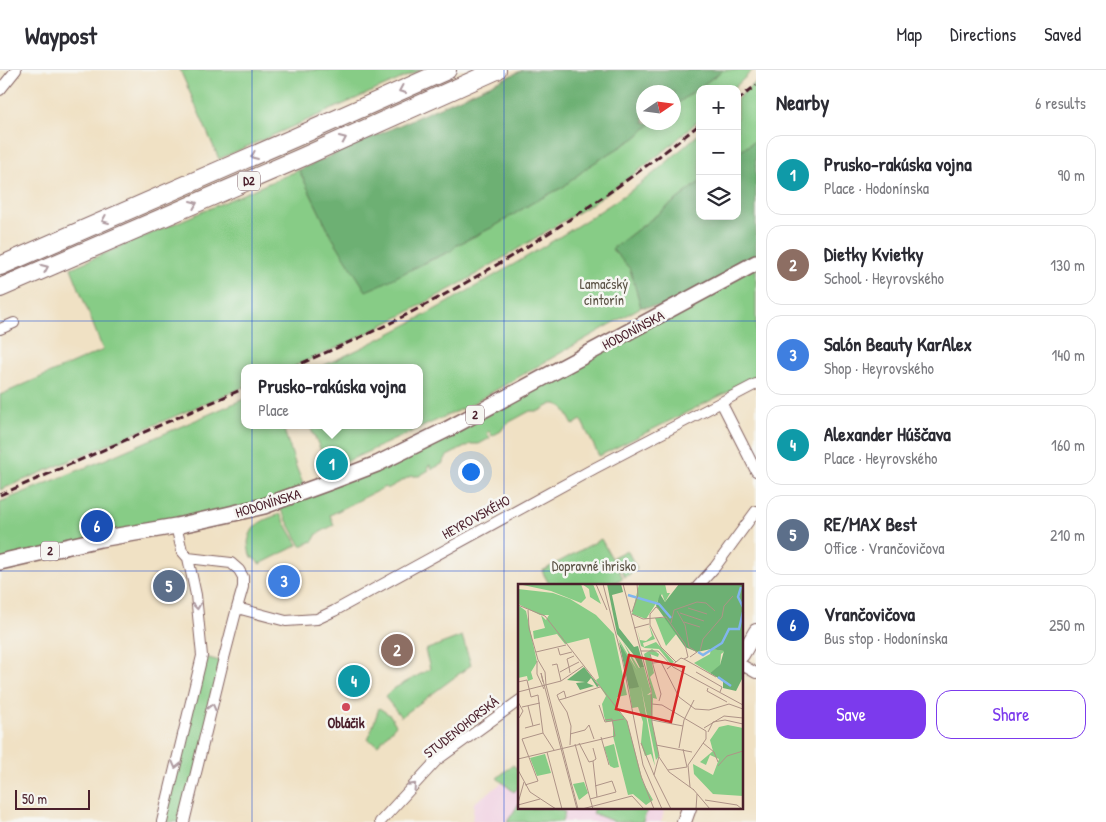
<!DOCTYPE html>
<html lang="en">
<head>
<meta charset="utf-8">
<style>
  :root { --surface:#fff; --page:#f2f2f3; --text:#2b2b33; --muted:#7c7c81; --line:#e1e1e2; --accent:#7c3aed }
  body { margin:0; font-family:"Patrick Hand",sans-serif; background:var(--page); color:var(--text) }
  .controls { position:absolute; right:15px; top:15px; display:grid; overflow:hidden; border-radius:10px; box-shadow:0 2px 12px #0003 }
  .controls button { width:45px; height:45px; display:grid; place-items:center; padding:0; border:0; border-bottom:1px solid var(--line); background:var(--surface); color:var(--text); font:25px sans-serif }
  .compass { position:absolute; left:636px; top:15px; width:45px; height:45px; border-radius:50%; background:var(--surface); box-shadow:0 2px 12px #0003; rotate:77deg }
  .scale { position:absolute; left:15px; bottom:12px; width:75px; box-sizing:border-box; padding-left:5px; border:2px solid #4a1f2b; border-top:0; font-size:14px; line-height:18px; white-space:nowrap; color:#4a1f2b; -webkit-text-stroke:4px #f6f6f2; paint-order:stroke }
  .you { position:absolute; left:470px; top:401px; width:18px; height:18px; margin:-12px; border:4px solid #fff; border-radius:50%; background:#1a73e8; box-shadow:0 0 0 8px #1a73e833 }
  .badge { display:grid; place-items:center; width:32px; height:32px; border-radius:50%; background:var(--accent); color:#fff; font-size:16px; font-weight:700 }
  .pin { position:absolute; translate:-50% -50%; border:2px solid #fff; box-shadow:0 1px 5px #0006 }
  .popup { position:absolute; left:241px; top:294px; width:182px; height:65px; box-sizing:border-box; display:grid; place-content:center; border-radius:10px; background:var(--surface); filter:drop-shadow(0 1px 4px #0005); font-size:16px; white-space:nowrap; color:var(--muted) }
  .popup b { font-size:19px; color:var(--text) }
  .popup::after { content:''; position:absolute; left:50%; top:100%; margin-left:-10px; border:10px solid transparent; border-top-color:var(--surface) }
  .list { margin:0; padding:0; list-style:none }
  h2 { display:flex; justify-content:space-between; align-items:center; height:65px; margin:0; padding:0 20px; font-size:21px }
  h2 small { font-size:16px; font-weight:400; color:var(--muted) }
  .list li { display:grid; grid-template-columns:32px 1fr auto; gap:15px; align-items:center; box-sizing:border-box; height:80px; margin:0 10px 10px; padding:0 10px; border:1px solid var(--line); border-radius:15px }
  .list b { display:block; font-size:19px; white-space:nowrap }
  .list p { margin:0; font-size:16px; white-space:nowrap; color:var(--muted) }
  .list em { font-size:16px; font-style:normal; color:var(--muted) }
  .actions { display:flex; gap:10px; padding:15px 20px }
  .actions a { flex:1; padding:11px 0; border:1px solid var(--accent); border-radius:15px; text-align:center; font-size:18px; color:var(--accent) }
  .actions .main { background:var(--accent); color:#fff }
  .icon { flex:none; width:28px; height:28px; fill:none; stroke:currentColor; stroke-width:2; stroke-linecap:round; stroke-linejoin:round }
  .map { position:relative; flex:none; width:756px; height:752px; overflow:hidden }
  header { display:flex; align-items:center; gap:30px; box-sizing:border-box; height:70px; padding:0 25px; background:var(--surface); border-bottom:1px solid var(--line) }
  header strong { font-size:24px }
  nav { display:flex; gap:28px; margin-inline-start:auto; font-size:18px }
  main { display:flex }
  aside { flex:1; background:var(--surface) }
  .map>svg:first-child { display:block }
  .built { fill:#f1d0e2 }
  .green { fill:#87cc86; stroke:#687658 }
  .forest { fill:#6db073; stroke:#5c684f }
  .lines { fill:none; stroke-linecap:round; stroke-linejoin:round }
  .street-casing { stroke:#846361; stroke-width:12 }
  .secondary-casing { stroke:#846361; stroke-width:16 }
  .primary-casing { stroke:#846361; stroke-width:18 }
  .highway-casing { stroke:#846361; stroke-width:20 }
  .street { stroke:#fff; stroke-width:10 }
  .secondary { stroke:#fff; stroke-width:14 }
  .primary { stroke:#fff; stroke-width:15 }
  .highway { stroke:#fff; stroke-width:18 }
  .rail { stroke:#4a1f2b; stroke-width:3; stroke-dasharray:8 4; stroke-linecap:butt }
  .oneway { stroke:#ae9aa0 }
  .grid { fill:none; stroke:#1d4ed8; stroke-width:1; stroke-opacity:0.55 }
  .poi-dot { fill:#d1495b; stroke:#f6f6f2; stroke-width:2 }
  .labels { text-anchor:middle; stroke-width:5; stroke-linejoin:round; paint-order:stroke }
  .shield { fill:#f6f6f2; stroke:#7e6067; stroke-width:1 }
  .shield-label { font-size:12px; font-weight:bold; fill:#4a1f2b }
  .park-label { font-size:14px; fill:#5c5346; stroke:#f6f6f2 }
  .street-label { font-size:14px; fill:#4a1f2b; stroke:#f6f6f2 }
  .poi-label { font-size:14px; font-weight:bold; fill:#4a1f2b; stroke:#f6f6f2 }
  .inset-river { fill:none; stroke:#81b5ee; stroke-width:2.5 }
  .inset-road { fill:none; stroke:#ae9387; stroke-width:1 }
  .view { fill:#d62828; fill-opacity:0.15; stroke:#d62828; stroke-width:2.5 }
  .inset-edge { fill:none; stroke:#4a1f2b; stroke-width:2.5 }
</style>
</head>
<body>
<header>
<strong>Waypost</strong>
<nav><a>Map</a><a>Directions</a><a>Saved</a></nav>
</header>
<main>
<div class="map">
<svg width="756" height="752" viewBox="0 0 756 752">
  <rect width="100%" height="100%" fill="#f6f6f2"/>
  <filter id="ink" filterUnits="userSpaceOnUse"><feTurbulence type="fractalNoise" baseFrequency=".02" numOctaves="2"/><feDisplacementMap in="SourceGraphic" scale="10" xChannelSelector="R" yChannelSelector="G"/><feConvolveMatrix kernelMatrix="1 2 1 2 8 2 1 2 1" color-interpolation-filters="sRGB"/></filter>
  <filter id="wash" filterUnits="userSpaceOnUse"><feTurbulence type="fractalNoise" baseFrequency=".0096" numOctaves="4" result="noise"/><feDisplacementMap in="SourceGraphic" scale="20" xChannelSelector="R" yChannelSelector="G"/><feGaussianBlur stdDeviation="1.12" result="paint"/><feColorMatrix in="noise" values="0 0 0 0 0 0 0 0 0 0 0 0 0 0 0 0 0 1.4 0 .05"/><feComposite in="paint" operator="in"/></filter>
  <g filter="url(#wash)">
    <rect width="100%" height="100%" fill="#f0e1c4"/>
    <path class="built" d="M520,700V738H665L661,752H472L474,733Z"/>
    <path class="green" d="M180,0H421L219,89Z
      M723,0H753L733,19H700V49L669,77L630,107L590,135L465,211L399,247L341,276L290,298H245L244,317L0,420V325L103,280L71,198L299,100L330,164L366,220L451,181L457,175L495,156L532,133L563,117L589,96L635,68L652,53L674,52V36Z
      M756,12V70L737,84V29Z
      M700,63V112L612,179L630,199L641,237L468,336L330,399L309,355H420V298H318C380,271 439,238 497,204C544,177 591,148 636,117C658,101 679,81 700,63Z
      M756,195V308L599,386L581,350L573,355L563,337L556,334H552L539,341H530L506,354L501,361L492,366L489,361L487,363L490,368L479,374H471L447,386L442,394L432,399L430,395L427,397L429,400L419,406H411L387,419L385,417L330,445L334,455L317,464L313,471L301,476L281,440L280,431L0,492V432L99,392L244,329L245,355H294L284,360L297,399L306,421L353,403Z
      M280,444L298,475L260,494L250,485C249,480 247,473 249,468C253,452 267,449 280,444Z
      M601,469L623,508L609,516H550L542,501Z
      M627,480L637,499L625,507L613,487Z
      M462,566L471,595L401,647L385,627L393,619L430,599L425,580Z
      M202,586L223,592L184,752H162Z
      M379,638L390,645L396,655L378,675L368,670Z
      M513,695L520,701V716L514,722L497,708Z
      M520,732V738H553L565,742L562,752H507Z
      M594,738H648L643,752H615L592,743Z"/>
    <path class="forest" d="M523,0H723L674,36V22H644V52L652,53L635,68L589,96L563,117L532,133L495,156L457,175L451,181L428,191L380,215L366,221L330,164L299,100Z
      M756,70V193L678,236L641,237L630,199L612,179L700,112V146H737V84Z"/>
  </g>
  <g filter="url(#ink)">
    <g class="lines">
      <g class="street-casing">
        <path id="street" d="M0,20L16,0
          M0,259L14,253
          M721,332L756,401
          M698,516L715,497L756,441
          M237,538L286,551L317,549L334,541L595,398L756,314
          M742,595L756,603
          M162,752L202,586L196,525L188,488L182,481L176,456
          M184,752L223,592L237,538L243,517V507L239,500L231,493L188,488
          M380,752L437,690L520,630"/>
      </g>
      <g class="secondary-casing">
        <path id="secondary" d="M742,585L756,561
          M684,752L689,738"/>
      </g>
      <g class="primary-casing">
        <path id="primary" d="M0,492L100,469L176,456L226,445L264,436L330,412L377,394L448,359L756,193"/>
      </g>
      <g class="highway-casing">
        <path id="highway" d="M0,196L294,68L447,0
          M0,218L303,87L497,0"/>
      </g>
      <use href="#street" class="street"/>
      <use href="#secondary" class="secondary"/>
      <use href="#primary" class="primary"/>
      <use href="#highway" class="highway"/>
      <path class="rail" d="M737,31L756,15
        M291,298C328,281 366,266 402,247C507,193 608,129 700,54
        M0,425L245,318"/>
    </g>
    <defs><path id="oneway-chevron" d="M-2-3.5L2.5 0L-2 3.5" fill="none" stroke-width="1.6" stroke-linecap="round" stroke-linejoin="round" transform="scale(1.25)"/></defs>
    <g class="oneway">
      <use href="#oneway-chevron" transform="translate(402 20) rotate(156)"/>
      <use href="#oneway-chevron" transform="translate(343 69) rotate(-24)"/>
      <use href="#oneway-chevron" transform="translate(254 86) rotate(157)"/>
      <use href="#oneway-chevron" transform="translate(194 134) rotate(-23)"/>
      <use href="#oneway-chevron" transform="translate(105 150) rotate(157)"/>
      <use href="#oneway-chevron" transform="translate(45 198) rotate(-23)"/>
      <use href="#oneway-chevron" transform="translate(197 536) rotate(84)"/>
      <use href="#oneway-chevron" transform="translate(212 637) rotate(-76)"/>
      <use href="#oneway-chevron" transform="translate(176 695) rotate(104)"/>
      <use href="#oneway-chevron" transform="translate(413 716) rotate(-47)"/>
    </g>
  </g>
  <path class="grid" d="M252,0V752M504,0V752M0,251H756M0,501H756"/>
  <circle class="poi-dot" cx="346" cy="637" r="5"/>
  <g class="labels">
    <g class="shield">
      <rect x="238" y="101.5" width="22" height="19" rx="4"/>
      <rect x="466" y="335.5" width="18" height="19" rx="4"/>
      <rect x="41" y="471.5" width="18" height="19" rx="4"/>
    </g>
    <g class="shield-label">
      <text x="249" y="115">D2</text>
      <text x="475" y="349">2</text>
      <text x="50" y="485">2</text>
    </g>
    <g class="park-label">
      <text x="604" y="219">Lamačský<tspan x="604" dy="16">cintorín</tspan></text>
      <text x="594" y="501">Dopravné ihrisko</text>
    </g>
    <g class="street-label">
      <text transform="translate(633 260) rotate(-28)" y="5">HODONÍNSKA</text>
      <text transform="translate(268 433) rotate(-17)" y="5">HODONÍNSKA</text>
      <text transform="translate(476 447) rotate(-29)" y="5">HEYROVSKÉHO</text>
      <text transform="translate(461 657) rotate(-38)" y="5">STUDENOHORSKÁ</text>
    </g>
    <g class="poi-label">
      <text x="346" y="658">Obláčik</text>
    </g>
  </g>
  <g transform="translate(518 514)">
    <rect width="225" height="225" fill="#f0e1c4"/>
    <path d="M0,0H63L68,14L63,19L33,7ZM64,0H75L83,20L72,13L71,5ZM121,0H147L149,9H152L147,18L144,10L128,35L114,30ZM0,5L35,9L52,15L78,31L96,50L109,111L99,113L98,124L109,137L125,198L135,216L128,221L115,210L110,211L95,152V137L88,138L86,132L84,120L88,112L78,96L81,94L71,54L47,60L39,50L16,55L15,47L27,44L23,31L28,36L31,31H22L0,20ZM0,21L8,27L19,78L13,88L15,95L10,97L9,92L0,94ZM137,34H148L159,49L148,62ZM131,41L137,55L125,59L126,63L138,58L156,78L153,80L141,65L127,64L123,62L119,45L122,56L128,57L134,52ZM100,54L119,86L105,58L121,84L126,83L133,108L129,111L134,110L126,70L134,65L141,70L140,73L132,70L136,89L132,93L139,115L135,114L134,138L141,172L138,176L123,102L137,182L133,170L127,172L123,159L125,138L120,123L114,124L111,105L120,102ZM193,65L207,67L203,70L202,82L192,89L176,79L192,70ZM210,141L225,144V212L195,210L176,190L175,180L195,191L201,175L192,171L188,181L182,178L195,167L192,156L201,143ZM96,160L101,183L96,184L92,182L86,163ZM27,170L33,189L19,192L12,174ZM66,198L70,209L61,216L55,200Z" fill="#87cc86"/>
    <path d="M89,0H103L105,8L94,11L101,44L116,63L120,62L126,83L122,84L115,70L99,50ZM161,0H225V93L218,107L205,104V97L192,89L202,81L206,67L193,65L179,68L167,63L138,22L142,10L147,18ZM101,58L114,81L121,103L111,105ZM66,83L81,102L79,103L73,94L69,99L76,102L62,106L58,99L67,98L49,96Z" fill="#6db073"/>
    <path class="inset-river" d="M223,3L220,13L225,23M110,11L141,20L153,34M180,68L185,71L204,59L211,45H221L225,28M200,93L213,102"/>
    <path class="inset-road" d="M78,0L89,26M85,0L104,74L125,181L144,225M105,0L133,105L134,138L141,172L136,191L153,225M0,21L27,32L109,137L123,192L136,225M170,24L189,30M141,25L138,23L132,30V41L143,63L158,78M10,26L11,44L20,76L27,88L28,101L60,225M159,27L167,41L171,63M114,28L120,11L119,0M162,29L186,37M114,30L125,35L148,33L167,60L170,73L166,75M166,38L182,43M153,39L156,26L179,18L188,19L197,27M116,44L131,40M171,63L179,68L172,73M40,64L42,71L54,68M123,67H140L155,83L225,121M182,67L185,55L204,33L206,22L215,12M18,68L48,61M132,70L143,110L141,117M56,72L49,75L51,83L61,78M166,75L198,93M19,77V90L26,105M135,79L143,78L161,113L177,125L191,126L211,120L225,125M34,81L39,80L43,97M149,85L163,74L166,75M42,88L51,83L52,89M178,88L204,103L202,108M0,98L9,96L13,113L20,111L25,149L36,166M25,98L23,89L59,225M190,104L189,107L209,118M0,108L43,97L65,82M48,114L82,103M41,116L48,114L46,107L39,111L41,116L49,128L53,142L52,161M0,118L5,127L1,134M134,120L144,121L188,147V155L170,181L172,203M81,121L87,138L106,135M10,122L15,142M4,123L22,119M134,136L165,142M7,144L22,140M186,144L206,132L225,134M190,148L195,138L207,136L225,140M52,150L67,146L71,141L76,155M83,153L91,181M61,159L71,178L75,177L79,213M123,159L136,191M185,159L196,168L200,178M57,160L75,225M138,161L174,168M75,164L78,175L75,177M161,164L166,136L176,116M29,168L44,225M141,173L151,188L176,206M0,175L97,152L94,135L87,136M200,182L209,172L225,167M0,186L12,208L38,225M150,186L169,183L165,165M7,201L20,197L4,155L25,149M175,205L192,225M72,215L98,208L94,197L77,202M187,216L219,221L224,225M0,219L6,198M0,221L22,215M64,225L114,212L126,225M178,225L179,210"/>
    <path class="view" d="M111,71L166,83L153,138L98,125Z"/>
    <rect width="225" height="225" class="inset-edge"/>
  </g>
</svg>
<div class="controls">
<button>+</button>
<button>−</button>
<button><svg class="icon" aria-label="layers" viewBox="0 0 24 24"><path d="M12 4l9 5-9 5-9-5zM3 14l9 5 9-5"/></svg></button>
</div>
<svg class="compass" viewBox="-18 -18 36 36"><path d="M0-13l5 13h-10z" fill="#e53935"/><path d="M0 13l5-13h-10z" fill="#7c7c81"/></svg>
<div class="scale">50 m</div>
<div class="you"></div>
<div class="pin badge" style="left:332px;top:394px;background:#0f9aa8">1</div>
<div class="popup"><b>Prusko-rakúska vojna</b>Place</div>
<div class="pin badge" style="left:397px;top:580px;background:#8d6e63">2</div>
<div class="pin badge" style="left:284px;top:511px;background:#3f7fe0">3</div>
<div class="pin badge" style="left:354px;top:611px;background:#0f9aa8">4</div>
<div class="pin badge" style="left:169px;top:516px;background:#5c6f8a">5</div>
<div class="pin badge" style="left:97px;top:456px;background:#1a4fb4">6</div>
</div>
<aside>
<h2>Nearby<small>6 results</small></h2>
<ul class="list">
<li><span class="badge" style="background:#0f9aa8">1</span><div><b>Prusko-rakúska vojna</b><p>Place · Hodonínska</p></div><em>90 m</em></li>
<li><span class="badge" style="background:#8d6e63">2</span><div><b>Dietky Kvietky</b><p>School · Heyrovského</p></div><em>130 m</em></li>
<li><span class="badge" style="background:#3f7fe0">3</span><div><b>Salón Beauty KarAlex</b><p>Shop · Heyrovského</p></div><em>140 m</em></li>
<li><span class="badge" style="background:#0f9aa8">4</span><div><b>Alexander Húščava</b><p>Place · Heyrovského</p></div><em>160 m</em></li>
<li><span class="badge" style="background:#5c6f8a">5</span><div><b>RE/MAX Best</b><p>Office · Vrančovičova</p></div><em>210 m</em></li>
<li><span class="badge" style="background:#1a4fb4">6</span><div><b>Vrančovičova</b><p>Bus stop · Hodonínska</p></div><em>250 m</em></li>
</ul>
<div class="actions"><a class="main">Save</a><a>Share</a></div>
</aside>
</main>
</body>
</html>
